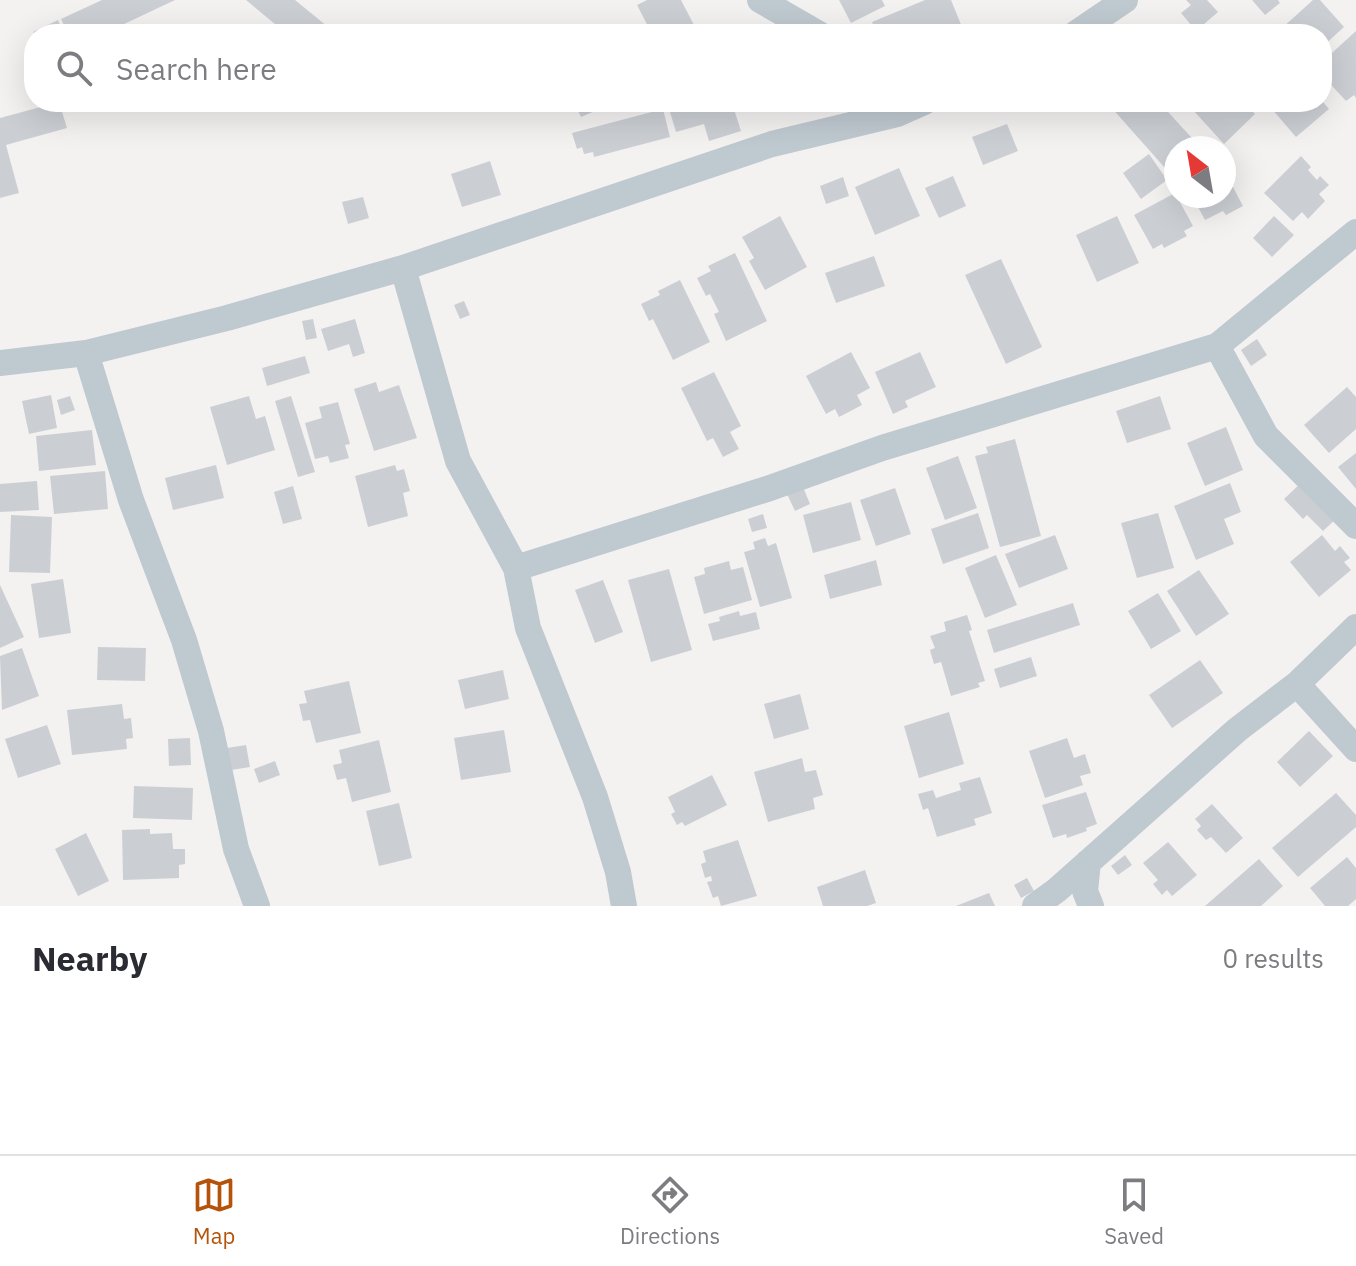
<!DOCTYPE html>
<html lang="en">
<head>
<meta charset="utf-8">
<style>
  :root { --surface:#fff; --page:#f2f2f3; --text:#2b2b33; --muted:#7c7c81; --line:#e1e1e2; --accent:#b45309 }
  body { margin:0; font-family:"IBM Plex Sans",sans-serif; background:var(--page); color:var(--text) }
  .compass { position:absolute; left:1164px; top:136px; width:72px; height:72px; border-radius:50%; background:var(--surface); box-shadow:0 8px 32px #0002; rotate:329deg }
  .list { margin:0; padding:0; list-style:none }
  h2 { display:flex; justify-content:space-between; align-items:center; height:104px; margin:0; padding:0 32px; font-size:34px }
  h2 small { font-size:26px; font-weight:400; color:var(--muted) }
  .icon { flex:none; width:44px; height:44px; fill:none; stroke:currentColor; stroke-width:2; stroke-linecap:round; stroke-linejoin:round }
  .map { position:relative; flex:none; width:1356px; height:906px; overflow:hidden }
  .search { position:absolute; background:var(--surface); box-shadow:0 8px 32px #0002; left:24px; right:24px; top:24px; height:88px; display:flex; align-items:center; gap:20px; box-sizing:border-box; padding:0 28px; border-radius:32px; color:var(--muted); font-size:30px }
  .sheet { height:248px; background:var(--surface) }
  nav { display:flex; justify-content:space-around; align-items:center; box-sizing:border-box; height:112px; border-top:2px solid var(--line); background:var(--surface); font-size:22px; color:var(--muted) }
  nav a { display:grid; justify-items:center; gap:4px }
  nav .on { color:var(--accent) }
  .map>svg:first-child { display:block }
  .building { fill:#cbcfd4 }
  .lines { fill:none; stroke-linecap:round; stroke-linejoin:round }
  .minor { stroke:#bfc9d0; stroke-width:26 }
</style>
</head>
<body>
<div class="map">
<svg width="1356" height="906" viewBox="0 0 1356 906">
  <rect width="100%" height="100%" fill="#f4f1f1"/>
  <path class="building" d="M102,0H175L103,34H68L61,19Z
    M246,0H295L328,27L322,34H287Z
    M647,0H681L695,27L682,34H652L637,5Z
    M839,0H882L885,6L851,23Z
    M925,0H951L962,27L946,34H877L872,22Z
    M1186,0H1207L1218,12L1196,31L1181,13L1191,5Z
    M1252,0H1278L1280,3L1265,15Z
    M1313,0H1320L1344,27L1322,47V34H1288L1282,28Z
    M58,20L64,34H34L33,32Z
    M1356,31V98L1354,95L1346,101L1322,75V62Z
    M59,102L67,128L6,145L19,193L0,198V118Z
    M574,102H616L581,117Z
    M667,102H709L711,109L732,103L741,131L709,141L704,124L676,132Z
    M1115,102H1159L1201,148H1176V174L1173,177L1110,106Z
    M1200,102H1244L1255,114L1224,144L1192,109Z
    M1278,102H1323L1329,109L1296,137L1271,108Z
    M663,109L670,137L594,157L593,152L584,154L582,147L577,149L572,133Z
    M1007,124L1018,151L983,165L972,137Z
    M1149,154L1167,180L1141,199L1123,173Z
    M1301,156L1311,167L1308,170L1317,180L1320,176L1329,185L1319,194L1325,201L1308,219L1302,212L1293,221L1264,193Z
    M490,161L501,195L462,207L451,174Z
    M899,168L920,216L875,235L855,187Z
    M1224,170L1243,206L1226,215L1223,211L1205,220L1192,196H1224Z
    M953,176L966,206L939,218L925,188Z
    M843,177L849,196L826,204L820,186Z
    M1175,193L1193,226L1184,231L1187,236L1164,248L1162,244L1153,249L1134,215Z
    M363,197L369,218L348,224L342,202Z
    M780,216L807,267L765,290L749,261L754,258L742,237Z
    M1117,216L1139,263L1097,282L1076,235Z
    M1274,216L1294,235L1272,257L1253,238Z
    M735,253L767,321L726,341L714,314L719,312L710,294L706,296L697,278L711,271L708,266Z
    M874,256L885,286L836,303L825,273Z
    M1001,259L1042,347L1006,364L965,275Z
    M680,280L710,342L673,360L653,319L649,321L641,304L660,295L658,291Z
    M464,301L470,315L460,319L454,305Z
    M313,319L317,338L306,340L302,321Z
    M355,319L365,353L353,357L349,344L328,351L321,329Z
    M1257,339L1267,355L1251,366L1241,350Z
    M851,352L870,388L857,395L862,405L839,417L835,409L826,414L806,376Z
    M920,352L936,387L905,401L908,407L893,414L875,372Z
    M305,356L310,373L267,386L262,368Z
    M714,372L741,426L730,432L739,449L723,457L713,438L707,441L681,388Z
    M376,382L379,392L399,385L417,438L374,451L354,389Z
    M1347,387L1356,397V429L1329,453L1304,425Z
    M51,395L57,428L29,434L22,401Z
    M70,396L75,410L61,415L57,400Z
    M249,396L256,419L265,416L275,450L227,465L210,407Z
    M291,396L315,472L298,477L275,401Z
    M1160,396L1171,429L1127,443L1116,411Z
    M338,402L350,444L345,445L349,458L330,463L328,456L315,459L305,423L322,418L319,407Z
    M1226,427L1243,470L1205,486L1187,443Z
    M92,430L96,465L39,471L36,436Z
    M1015,439L1041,536L1000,547L975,456L988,453L986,447Z
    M1356,453V489L1338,467Z
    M958,456L977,508L945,520L926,468Z
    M216,465L224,498L173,510L165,478Z
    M395,465L397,471L404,469L410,491L403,493L408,516L368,527L355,476Z
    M105,471L108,509L54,514L50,476Z
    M37,481L39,510L0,512V484Z
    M1303,481L1338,517L1323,531L1307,515L1303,519L1284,499Z
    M1230,483L1241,512L1224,519L1234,544L1196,560L1174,506Z
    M293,486L302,519L283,524L274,492Z
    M803,487L810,504L795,511L787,494Z
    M895,488L911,534L876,546L860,500Z
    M851,502L861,540L813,553L803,515Z
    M978,513L989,548L943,564L931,529Z
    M1158,513L1174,568L1137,578L1121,523Z
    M763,514L767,528L752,532L748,519Z
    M11,515L52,517L50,573L9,572Z
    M1055,535L1068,569L1019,588L1005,554Z
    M1322,535L1335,551L1340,546L1350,558L1344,562L1351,570L1319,597L1290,562Z
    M765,538L768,546L776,543L792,598L760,607L744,552L755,549L753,542Z
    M996,555L1017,605L985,618L965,568Z
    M876,560L882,585L830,599L824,575Z
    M729,561L731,570L743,567L752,600L704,614L694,577L705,574L704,568Z
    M669,569L692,650L651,662L628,580Z
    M1199,570L1229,614L1196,636L1167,591Z
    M63,579L71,633L39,638L31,584Z
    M603,580L623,632L595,643L575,590Z
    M0,585L24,637L0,648Z
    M1158,593L1181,631L1151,649L1128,611Z
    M1073,603L1080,625L994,653L987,630Z
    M739,611L740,616L756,612L760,629L713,641L708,624L720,621L719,617Z
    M967,615L972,630L969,631L985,681L978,683L980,687L951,696L941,662L934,664L930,650L935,648L930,636L946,631L944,622Z
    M98,647L146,648L145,681L97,680Z
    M22,648L39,696L2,710L0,656Z
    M1031,657L1037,676L1000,688L994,669Z
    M1200,660L1223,693L1172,728L1149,695Z
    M503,670L509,699L465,709L458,680Z
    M349,681L361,733L316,743L310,720L303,721L299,704L307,703L304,691Z
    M800,694L809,729L774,739L764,704Z
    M122,704L124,719L131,718L133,738L126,739L127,749L72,755L67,710Z
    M949,712L964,764L919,778L904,726Z
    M47,725L61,764L18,778L5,739Z
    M504,730L511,772L461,780L454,738Z
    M1309,731L1333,756L1300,787L1277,762Z
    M190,738L191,765L169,766L168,739Z
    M1067,738L1074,758L1085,754L1091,773L1080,776L1083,785L1045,798L1029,751Z
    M379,740L391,792L352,802L346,778L337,780L333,765L342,763L339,750Z
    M246,745L250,767L231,770L227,748Z
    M802,758L805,772L816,770L823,795L813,798L815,809L768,822L754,772Z
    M275,761L280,775L259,783L254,769Z
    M712,775L727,805L685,826L682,822L677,825L671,814L675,812L668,797Z
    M980,777L992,813L974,819L976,825L937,837L928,808L923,810L918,794L933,790L936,798L961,790L959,783Z
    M134,786L193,788L192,820L133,818Z
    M1086,792L1097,824L1086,828L1087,831L1067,838L1066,834L1053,838L1042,805Z
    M1336,793L1356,815V827L1298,877L1272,848Z
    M399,803L412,858L379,866L366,811Z
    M1212,804L1243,838L1226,853L1211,837L1206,840L1197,830L1201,826L1195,819Z
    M150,829V834L172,833L173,849H185V864L179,865V878L123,880L122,830Z
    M86,833L109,881L78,896L55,849Z
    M738,840L757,896L721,906L718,896L713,898L707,882L712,881L711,876L705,878L701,864L706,862L703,851Z
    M1168,842L1197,875L1172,896L1167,890L1162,895L1153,884L1158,880L1143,863Z
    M1125,855L1132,865L1118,875L1111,866Z
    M1347,857L1356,868V899L1348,906H1325L1310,888Z
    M1259,859L1283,886L1261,906H1205Z
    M865,870L876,903L867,906H823L817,887Z
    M1027,878L1034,891L1021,898L1014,885Z
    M989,893L995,906H956Z"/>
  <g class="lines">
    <path class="minor" d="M760,0L819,34
      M1075,34L1125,0
      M403,268L458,461L516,568L528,628L595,797L618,872L624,906
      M1217,346L1266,436L1356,526
      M86,353L131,500L184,640L211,731L236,849L257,906
      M0,363L86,353L227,318L403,268L772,144L897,114L924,102
      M516,568L770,488L882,448L1217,346L1356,232
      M1297,684L1356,749
      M1088,862L1085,891L1091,906
      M1035,906L1057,890L1237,730L1297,684L1356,627"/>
  </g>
</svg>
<svg class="compass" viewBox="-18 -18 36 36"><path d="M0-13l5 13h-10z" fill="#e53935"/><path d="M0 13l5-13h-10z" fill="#7c7c81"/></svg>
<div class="search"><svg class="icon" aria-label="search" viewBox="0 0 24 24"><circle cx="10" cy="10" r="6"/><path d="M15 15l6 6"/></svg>Search here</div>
</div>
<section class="sheet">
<h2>Nearby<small>0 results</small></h2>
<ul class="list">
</ul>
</section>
<nav>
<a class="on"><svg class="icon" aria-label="map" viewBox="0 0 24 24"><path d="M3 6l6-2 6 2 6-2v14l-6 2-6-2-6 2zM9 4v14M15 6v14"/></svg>Map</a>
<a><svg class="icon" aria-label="directions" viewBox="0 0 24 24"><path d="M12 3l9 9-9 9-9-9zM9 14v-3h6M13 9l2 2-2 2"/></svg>Directions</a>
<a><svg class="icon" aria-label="saved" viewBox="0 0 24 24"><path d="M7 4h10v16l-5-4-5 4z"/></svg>Saved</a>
</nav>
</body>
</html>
